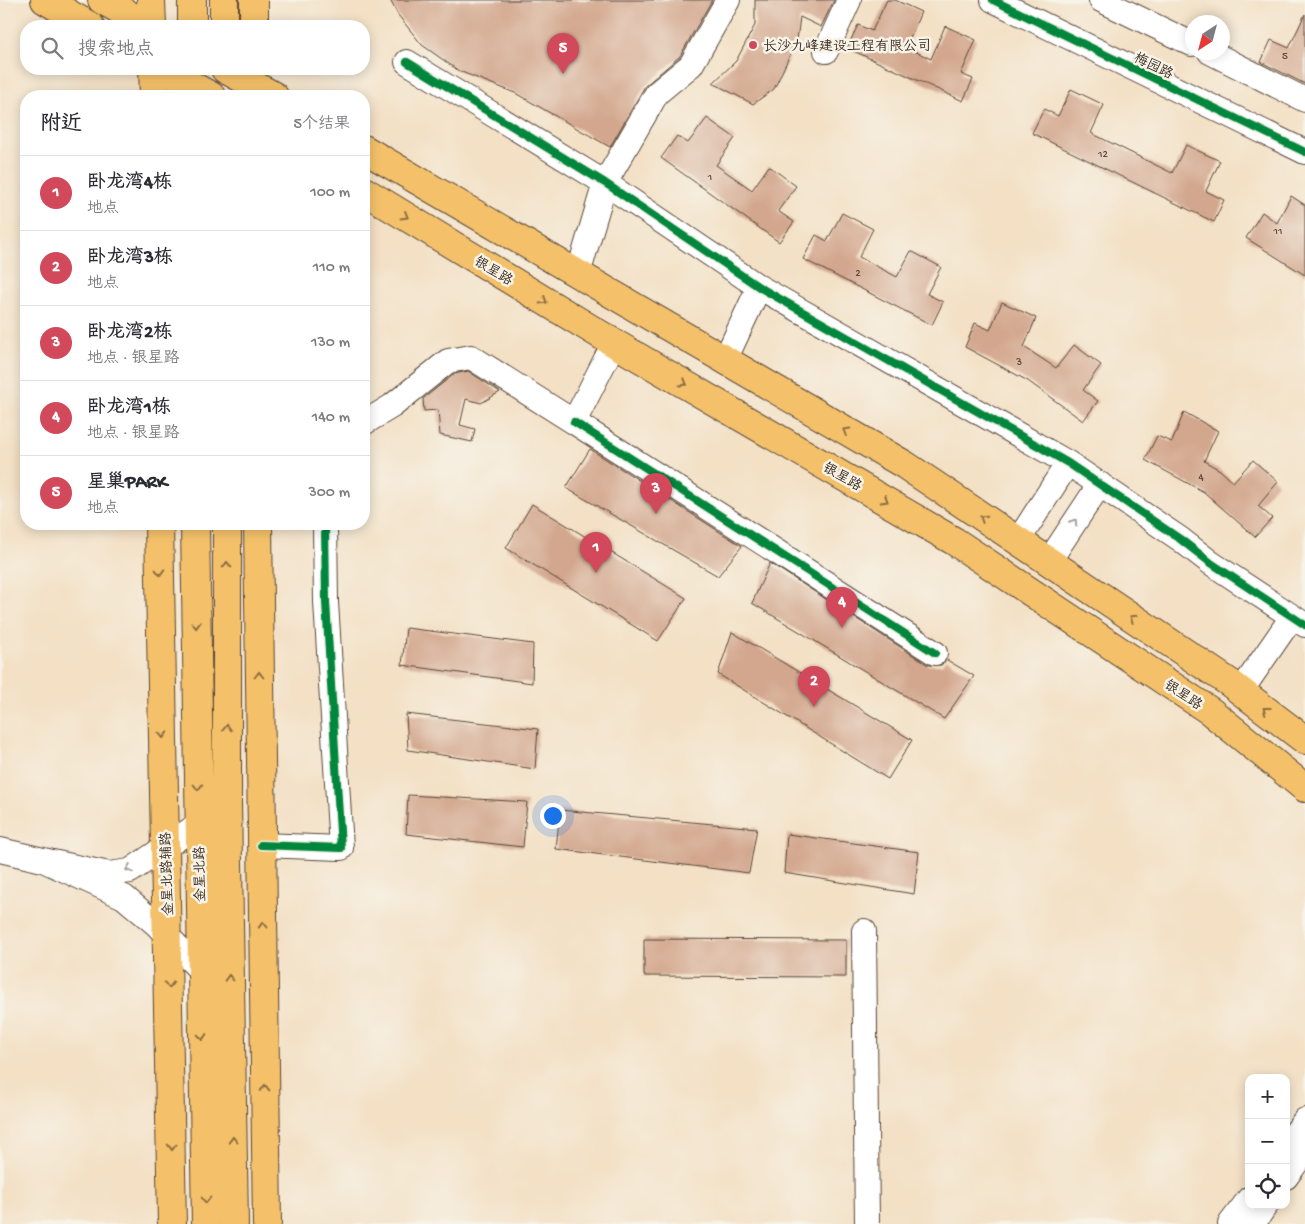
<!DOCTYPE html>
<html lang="zh">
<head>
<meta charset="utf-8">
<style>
  :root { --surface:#fff; --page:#f7f7f7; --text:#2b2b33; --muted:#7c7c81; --line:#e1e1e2; --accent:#d1495b }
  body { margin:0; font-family:"Gochi Hand","LXGW WenKai TC",sans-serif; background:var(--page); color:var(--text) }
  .controls { position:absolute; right:15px; bottom:15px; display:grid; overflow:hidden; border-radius:10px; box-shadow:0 2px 12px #0003 }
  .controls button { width:45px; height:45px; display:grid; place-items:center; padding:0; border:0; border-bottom:1px solid var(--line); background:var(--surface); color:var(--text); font:25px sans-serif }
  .compass { position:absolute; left:1185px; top:15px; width:45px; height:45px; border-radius:50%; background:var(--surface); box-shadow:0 2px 12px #0003; rotate:216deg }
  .you { position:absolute; left:552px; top:815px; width:18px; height:18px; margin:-12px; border:4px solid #fff; border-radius:50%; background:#1a73e8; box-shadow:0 0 0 8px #1a73e833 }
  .badge { display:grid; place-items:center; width:32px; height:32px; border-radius:50%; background:var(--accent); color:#fff; font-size:16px; font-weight:700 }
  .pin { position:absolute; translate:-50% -41px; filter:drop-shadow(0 1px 2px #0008) }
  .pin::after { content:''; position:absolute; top:26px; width:18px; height:15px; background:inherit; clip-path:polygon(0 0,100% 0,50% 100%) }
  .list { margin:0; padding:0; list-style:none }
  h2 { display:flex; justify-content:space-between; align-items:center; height:65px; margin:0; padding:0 20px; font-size:21px }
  h2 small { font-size:16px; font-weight:400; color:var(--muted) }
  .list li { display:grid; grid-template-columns:32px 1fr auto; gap:15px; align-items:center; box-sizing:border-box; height:75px; padding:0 20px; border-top:1px solid var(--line) }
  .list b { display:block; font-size:19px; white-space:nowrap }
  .list p { margin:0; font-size:16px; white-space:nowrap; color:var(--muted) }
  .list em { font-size:16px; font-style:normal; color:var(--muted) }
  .icon { flex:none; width:28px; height:28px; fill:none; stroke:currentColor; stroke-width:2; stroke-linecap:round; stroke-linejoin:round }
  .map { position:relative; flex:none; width:1305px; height:1224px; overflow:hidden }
  .search { position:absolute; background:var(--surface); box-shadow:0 2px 12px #0003; left:20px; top:20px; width:350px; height:55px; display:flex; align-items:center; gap:12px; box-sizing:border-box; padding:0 18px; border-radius:20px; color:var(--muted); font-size:19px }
  .panel { position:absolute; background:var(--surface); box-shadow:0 2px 12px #0003; left:20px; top:90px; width:350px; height:440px; border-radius:20px }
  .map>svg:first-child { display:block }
  .building { fill:#d3a78e }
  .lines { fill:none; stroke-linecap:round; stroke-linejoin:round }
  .minor-casing { stroke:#574537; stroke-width:26 }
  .major-casing { stroke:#574537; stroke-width:30 }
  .minor { stroke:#fff; stroke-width:24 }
  .major { stroke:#f4c16a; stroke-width:28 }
  .cycleway-casing { stroke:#f7f3e8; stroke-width:11 }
  .cycleway { stroke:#00873e; stroke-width:8 }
  .oneway { stroke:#8e6e40 }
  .oneway2 { stroke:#a79f9a }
  .poi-dot { fill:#d1495b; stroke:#f7f3e8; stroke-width:2 }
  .labels { text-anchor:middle; stroke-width:5; stroke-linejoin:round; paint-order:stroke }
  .number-label { font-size:11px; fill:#61493a }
  .poi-label { font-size:14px; fill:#3b2a1e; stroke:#f7f3e8; text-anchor:start }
  .street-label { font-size:14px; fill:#3b2a1e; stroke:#f7f3e8 }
</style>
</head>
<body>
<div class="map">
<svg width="1305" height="1224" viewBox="0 0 1305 1224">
  <rect width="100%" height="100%" fill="#f7f3e8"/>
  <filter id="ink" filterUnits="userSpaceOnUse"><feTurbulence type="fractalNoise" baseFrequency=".02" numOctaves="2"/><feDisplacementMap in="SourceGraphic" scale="10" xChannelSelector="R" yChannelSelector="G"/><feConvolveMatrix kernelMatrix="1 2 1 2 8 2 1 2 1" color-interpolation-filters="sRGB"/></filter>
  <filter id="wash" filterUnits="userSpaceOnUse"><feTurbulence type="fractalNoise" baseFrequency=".0096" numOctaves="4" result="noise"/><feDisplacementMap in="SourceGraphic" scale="20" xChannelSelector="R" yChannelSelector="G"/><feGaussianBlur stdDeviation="1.12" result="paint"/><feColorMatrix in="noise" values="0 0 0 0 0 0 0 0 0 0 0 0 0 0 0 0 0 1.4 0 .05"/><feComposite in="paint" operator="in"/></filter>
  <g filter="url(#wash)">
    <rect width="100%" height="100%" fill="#f3e0c5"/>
    <g id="blocks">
      <path class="building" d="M390,0H712L680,56L645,86L610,147L515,93L459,71L422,45L398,15Z
        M755,0H834L821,27L800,17L797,40L774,89L753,104L713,83L736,61L755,25Z
        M887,0H895L921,12L906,47L931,59L945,26L976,40L961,74L973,79L963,101L847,48L858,25L872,31Z
        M1305,14V84L1261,62L1271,40L1289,48Z
        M1071,89L1104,105L1091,133L1172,173L1186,145L1220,161L1206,191L1224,200L1214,222L1032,133L1044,109L1058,116Z
        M707,118L735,138L716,165L752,190L769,166L796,186L778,211L794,222L779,242L661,158L677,136L688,143Z
        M1291,196L1305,205V275L1246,238L1262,212L1277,223Z
        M842,213L873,229L859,257L897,277L911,251L941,267L927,294L943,302L932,325L803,259L816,235L827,241Z
        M1002,302L1036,318L1024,347L1056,368L1074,345L1101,365L1083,390L1098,401L1083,421L1028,381L965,347L975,323L990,330Z
        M468,371L500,392L481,403L466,399L460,425L475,429L472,442L440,435L438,410L424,411L423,399L454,374Z
        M1184,412L1218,431L1204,461L1220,470L1233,482L1253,460L1278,482L1258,506L1272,518L1255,537L1204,492L1145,460L1157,436L1172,442Z
        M590,449L742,546L718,576L566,488Z
        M532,504L686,598L658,641L506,548Z
        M770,563L928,665H941L947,660L974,676L944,719L752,603Z
        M406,628L533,644L532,683L402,665Z
        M732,632L912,740L888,779L718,674Z
        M406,714L538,729L535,769L408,750Z
        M408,795L527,802L523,847L406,834Z
        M560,810L757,828L749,873L556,849Z
        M787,834L919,852L914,894L784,873Z
        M644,939L846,940V977L644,976Z"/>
    </g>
  </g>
  <g filter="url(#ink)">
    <use href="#blocks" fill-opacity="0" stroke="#574537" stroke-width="1"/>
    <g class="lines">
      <g class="minor-casing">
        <path id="minor" d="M993,0L1305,152
          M1101,0L1192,44
          M826,51L849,0
          M1210,52L1305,100
          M407,62L605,183L759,287L1068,463L1180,539L1211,563L1305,625
          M578,274L605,183L657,93L691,65L728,0
          M725,360L759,287
          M574,422L935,653
          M364,423L392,406L448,361L471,357L574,422L614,343
          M1018,541L1068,463
          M1049,561L1100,484
          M1241,691L1292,617
          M199,824L130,871L109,874L43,860L124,897L156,924L200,970
          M261,845L341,848L326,602L325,524
          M0,850L43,860
          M864,931L867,1224
          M1286,1146L1305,1120
          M1286,1177L1305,1151
          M1230,1224L1249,1199
          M1253,1224L1266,1205"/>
      </g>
      <g class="major-casing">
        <path id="major" d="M45,0L90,26
          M102,0L149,26
          M151,0L152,26
          M192,0V26
          M224,0V26
          M254,0V26
          M153,69L154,96
          M162,69L211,96
          M225,69L274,96
          M364,149L905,465L1230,683L1305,740
          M364,191L614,343L954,541L1210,711L1305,788
          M159,524L172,1224
          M195,524L206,1224
          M227,524V802L234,1224
          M258,524L267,1224"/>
      </g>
      <use href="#minor" class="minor"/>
      <use href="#major" class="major"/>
      <g class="cycleway-casing">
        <path id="cycleway" d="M993,0L1305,152
          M407,62L605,183L759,287L1068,463L1180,539L1211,563L1305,625
          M574,422L935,653
          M261,845L341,848L326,602L325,524"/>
      </g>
      <use href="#cycleway" class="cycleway"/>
    </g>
    <defs><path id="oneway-chevron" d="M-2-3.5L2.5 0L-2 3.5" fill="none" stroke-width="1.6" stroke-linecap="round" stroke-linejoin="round" transform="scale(1.25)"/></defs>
    <g class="oneway">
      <use href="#oneway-chevron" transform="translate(405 216) rotate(31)"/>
      <use href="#oneway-chevron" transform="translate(544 301) rotate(31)"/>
      <use href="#oneway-chevron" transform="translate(684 383) rotate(30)"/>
      <use href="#oneway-chevron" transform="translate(846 431) rotate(-150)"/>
      <use href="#oneway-chevron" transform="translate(885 500) rotate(30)"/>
      <use href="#oneway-chevron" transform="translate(983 518) rotate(-146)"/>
      <use href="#oneway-chevron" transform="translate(227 565) rotate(-90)"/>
      <use href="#oneway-chevron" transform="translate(160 572) rotate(89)"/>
      <use href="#oneway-chevron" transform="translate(1133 618) rotate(-146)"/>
      <use href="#oneway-chevron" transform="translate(196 625) rotate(89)"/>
      <use href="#oneway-chevron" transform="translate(259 675) rotate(-90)"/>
      <use href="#oneway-chevron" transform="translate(1266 710) rotate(-142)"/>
      <use href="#oneway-chevron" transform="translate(227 728) rotate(-90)"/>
      <use href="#oneway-chevron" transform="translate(163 735) rotate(89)"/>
      <use href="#oneway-chevron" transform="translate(198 787) rotate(89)"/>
      <use href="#oneway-chevron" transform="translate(263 925) rotate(-91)"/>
      <use href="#oneway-chevron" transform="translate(229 978) rotate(-91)"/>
      <use href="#oneway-chevron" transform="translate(169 985) rotate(89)"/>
      <use href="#oneway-chevron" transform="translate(202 1037) rotate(89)"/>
      <use href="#oneway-chevron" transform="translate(265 1088) rotate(-91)"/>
      <use href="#oneway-chevron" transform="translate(233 1140) rotate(-91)"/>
      <use href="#oneway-chevron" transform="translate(172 1147) rotate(90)"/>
      <use href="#oneway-chevron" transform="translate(206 1200) rotate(90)"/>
    </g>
    <g class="oneway2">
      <use href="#oneway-chevron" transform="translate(1074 522) rotate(-57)"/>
      <use href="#oneway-chevron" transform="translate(129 869) rotate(159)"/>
    </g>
  </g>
  <circle class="poi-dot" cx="753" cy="45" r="5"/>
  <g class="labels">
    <g class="number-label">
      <text x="1285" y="59">5</text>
      <text x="1103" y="157">12</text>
      <text x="710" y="180">1</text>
      <text x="1278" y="234">11</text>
      <text x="858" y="276">2</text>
      <text x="1019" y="365">3</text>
      <text x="1201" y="480">4</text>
    </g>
    <g class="poi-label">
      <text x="763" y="50">长沙九峰建设工程有限公司</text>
    </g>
    <g class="street-label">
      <text transform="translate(1154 65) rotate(26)" y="5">梅园路</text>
      <text transform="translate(494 270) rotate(31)" y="5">银星路</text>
      <text transform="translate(843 476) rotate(30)" y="5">银星路</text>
      <text transform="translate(1184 694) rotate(34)" y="5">银星路</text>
      <text transform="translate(166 874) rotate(-92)" y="5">金星北路辅路</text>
      <text transform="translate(199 874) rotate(-91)" y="5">金星北路</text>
    </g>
  </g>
</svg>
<div class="controls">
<button>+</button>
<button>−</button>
<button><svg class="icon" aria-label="locate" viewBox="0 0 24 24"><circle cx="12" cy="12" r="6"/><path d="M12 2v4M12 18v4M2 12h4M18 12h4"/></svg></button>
</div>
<svg class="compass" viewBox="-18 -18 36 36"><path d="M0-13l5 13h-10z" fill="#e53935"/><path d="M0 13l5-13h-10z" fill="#7c7c81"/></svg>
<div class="you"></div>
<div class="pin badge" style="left:596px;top:573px">1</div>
<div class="pin badge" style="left:814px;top:707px">2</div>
<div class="pin badge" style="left:656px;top:514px">3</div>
<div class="pin badge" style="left:842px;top:628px">4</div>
<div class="pin badge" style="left:563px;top:74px">5</div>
<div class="search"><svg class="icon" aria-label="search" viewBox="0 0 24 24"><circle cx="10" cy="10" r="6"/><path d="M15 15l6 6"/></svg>搜索地点</div>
<section class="panel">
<h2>附近<small>5个结果</small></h2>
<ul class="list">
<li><span class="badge">1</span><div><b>卧龙湾4栋</b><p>地点</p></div><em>100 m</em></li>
<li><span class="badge">2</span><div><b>卧龙湾3栋</b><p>地点</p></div><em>110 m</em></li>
<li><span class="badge">3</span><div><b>卧龙湾2栋</b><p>地点 · 银星路</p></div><em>130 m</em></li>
<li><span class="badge">4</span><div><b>卧龙湾1栋</b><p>地点 · 银星路</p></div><em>140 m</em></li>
<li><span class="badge">5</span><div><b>星巢PARK</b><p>地点</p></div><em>300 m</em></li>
</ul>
</section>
</div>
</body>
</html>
